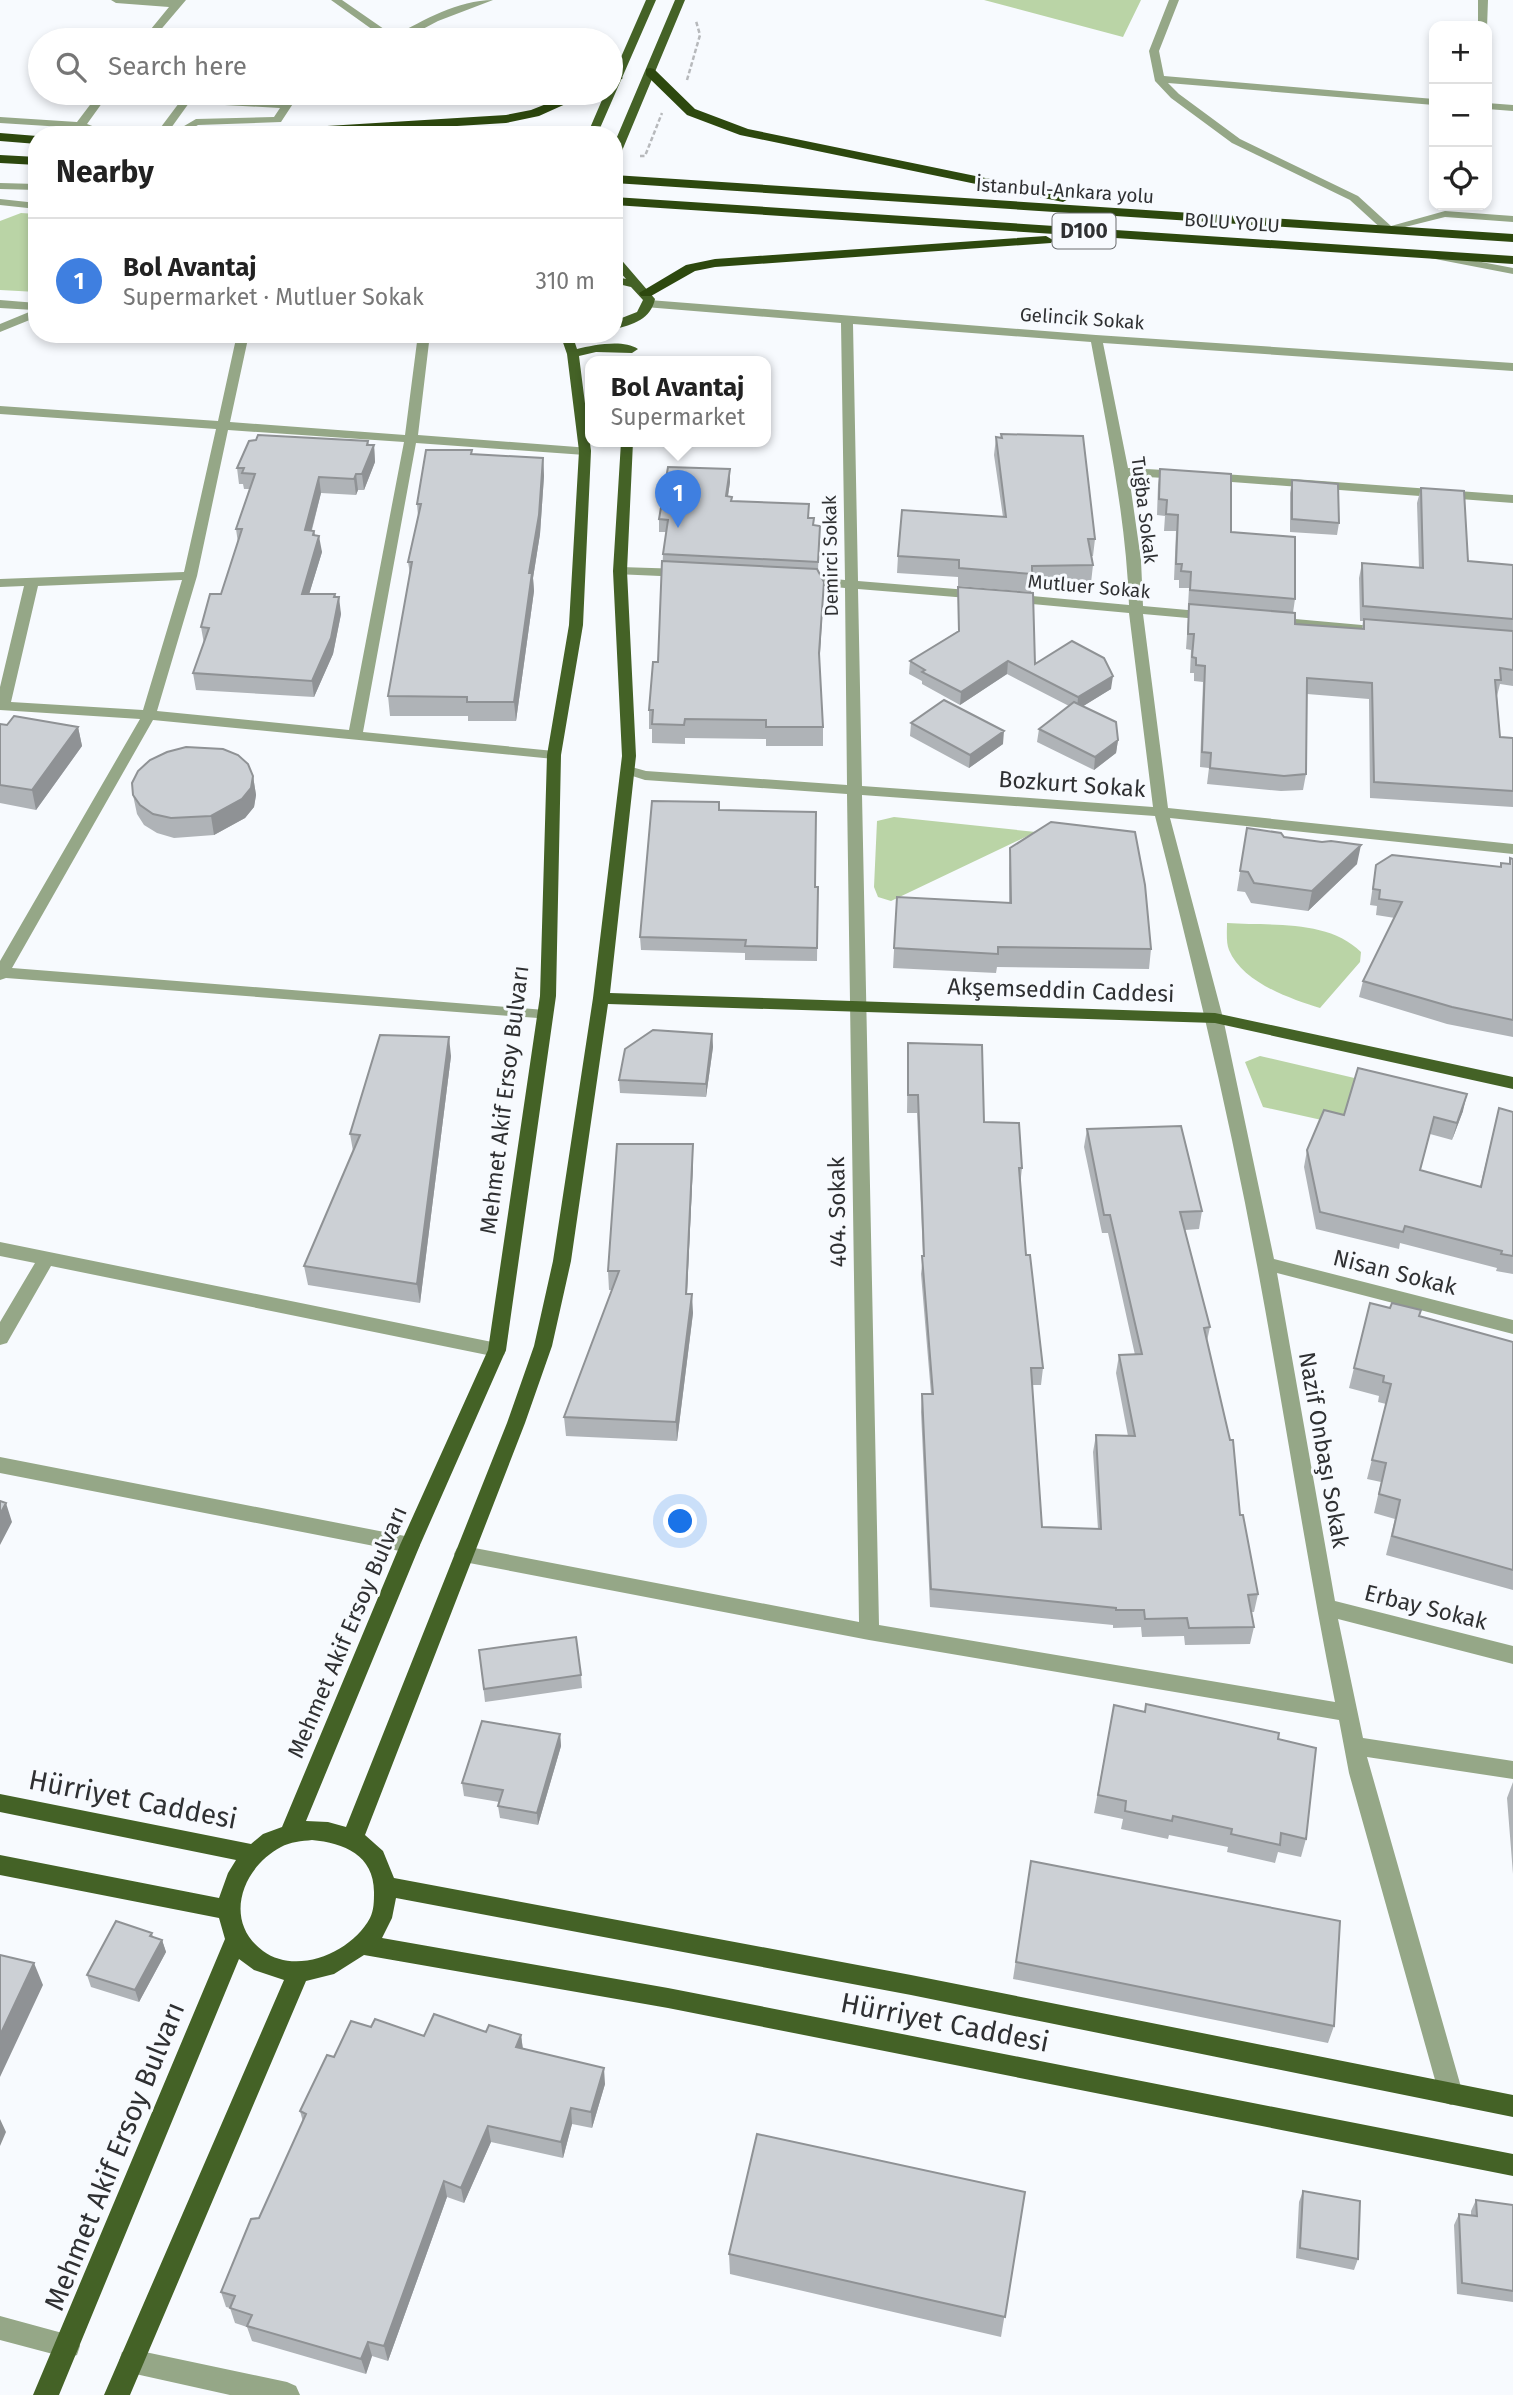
<!DOCTYPE html>
<html lang="en">
<head>
<meta charset="utf-8">
<style>
  :root { --surface:#fff; --page:#f2f2f2; --text:#222; --muted:#767676; --line:#e0e0e0; --accent:#ea580c }
  body { margin:0; font-family:"Fira Sans",sans-serif; background:var(--page); color:var(--text) }
  .controls { position:absolute; right:21px; top:21px; display:grid; overflow:hidden; border-radius:14px; box-shadow:0 4px 10px #0003 }
  .controls button { width:63px; height:63px; display:grid; place-items:center; padding:0; border:0; border-bottom:2px solid var(--line); background:var(--surface); color:var(--text); font:35px sans-serif }
  .you { position:absolute; left:681px; top:1522px; width:24px; height:24px; margin:-18px; border:5px solid #fff; border-radius:50%; background:#1a73e8; box-shadow:0 0 0 10px #1a73e833 }
  .badge { display:grid; place-items:center; width:46px; height:46px; border-radius:50%; background:var(--accent); color:#fff; font-size:23px; font-weight:700 }
  .pin { position:absolute; translate:-50% -58px; filter:drop-shadow(0 2px 4px #0008) }
  .pin::after { content:''; position:absolute; top:37px; width:24px; height:21px; background:inherit; clip-path:polygon(0 0,100% 0,50% 100%) }
  .popup { position:absolute; left:585px; top:356px; width:186px; height:91px; box-sizing:border-box; display:grid; place-content:center; border-radius:14px; background:var(--surface); filter:drop-shadow(0 2px 5px #0005); font-size:23px; white-space:nowrap; color:var(--muted) }
  .popup b { font-size:26px; color:var(--text) }
  .popup::after { content:''; position:absolute; left:50%; top:100%; margin-left:-14px; border:14px solid transparent; border-top-color:var(--surface) }
  .list { margin:0; padding:0; list-style:none }
  h2 { display:flex; justify-content:space-between; align-items:center; height:91px; margin:0; padding:0 28px; font-size:30px }
  h2 small { font-size:23px; font-weight:400; color:var(--muted) }
  .list li { display:grid; grid-template-columns:46px 1fr auto; gap:21px; align-items:center; box-sizing:border-box; height:126px; padding:0 28px; border-top:2px solid var(--line) }
  .list b { display:block; font-size:26px; white-space:nowrap }
  .list p { margin:0; font-size:23px; white-space:nowrap; color:var(--muted) }
  .list em { font-size:23px; font-style:normal; color:var(--muted) }
  .icon { flex:none; width:38px; height:38px; fill:none; stroke:currentColor; stroke-width:2; stroke-linecap:round; stroke-linejoin:round }
  .map { position:relative; flex:none; width:1513px; height:2395px; overflow:hidden }
  .search { position:absolute; background:var(--surface); box-shadow:0 4px 10px #0003; left:28px; top:28px; width:595px; height:77px; display:flex; align-items:center; gap:18px; box-sizing:border-box; padding:0 24px; border-radius:38px; color:var(--muted); font-size:26px }
  .panel { position:absolute; background:var(--surface); box-shadow:0 4px 10px #0003; left:28px; top:126px; width:595px; height:217px; border-radius:28px }
  .map>svg:first-child { display:block }
  .green { fill:#bad4a6 }
  .lines { fill:none; stroke-linecap:round; stroke-linejoin:round }
  .path { stroke:#b7b9bc; stroke-width:2.5; stroke-dasharray:4.5 2.5; stroke-linecap:butt }
  .minor { fill:#95a787; fill-rule:evenodd }
  .major { fill:#446226; fill-rule:evenodd }
  .highway { fill:#2d480e; fill-rule:evenodd }
  .wall { fill:#afb3b7 }
  .shaded-wall { fill:#8f9295 }
  .building { fill:#ccd0d5; stroke:#8f9295; stroke-width:2 }
  .labels { text-anchor:middle; stroke-width:6; stroke-linejoin:round; paint-order:stroke }
  .far-street-label { font-size:19px; fill:#2f3032; stroke:#f7fafe }
  .shield { fill:#f7fafe; stroke:#6b6d6f; stroke-width:2 }
  .shield-label { font-size:21px; font-weight:bold; fill:#2f3032 }
  .street-label { font-size:23px; fill:#2f3032; stroke:#f7fafe }
  .near-street-label { font-size:28px; fill:#2f3032; stroke:#f7fafe }
</style>
</head>
<body>
<div class="map">
<svg width="1513" height="2395" viewBox="0 0 1513 2395">
  <rect width="100%" height="100%" fill="#f7fafe"/>
  <path class="green" d="M984,0H1141L1123,37Z
    M21,213L37,214V292L0,290V221Z
    M894,817L1036,832L891,901L878,897L874,887L877,821Z
    M1227,923C1271,926 1328,919 1361,952L1360,962L1320,1008C1290,999 1242,982 1229,950C1226,943 1227,931 1227,923Z
    M1260,1056L1410,1091L1398,1137L1263,1107L1245,1062Z"/>
  <g class="lines">
    <path class="path" d="M687,80L700,35L696,21
      M640,156H645L662,113"/>
    <path class="minor" d="M111,0H186L152,40H142L169,7L116,3Z
      M331,0H342L394,36C424,20 458,0 493,0L438,21L402,40H387Z
      M1169,0H1179L1159,51L1164,76L1434,99V105L1168,83L1179,94L1240,139L1358,196L1391,226L1445,211L1513,216V222L1445,217L1385,232L1350,200L1232,143L1171,98L1155,81L1149,51Z
      M1478,0H1488L1487,28L1478,26Z
      M99,93L284,102L290,93H300L281,122L198,125L181,135L174,132L196,119L274,117L280,108L189,103L166,135H155L179,103L105,99L87,124L116,135H99L79,128L0,123V117L77,122Z
      M1487,103L1513,105V111L1487,109Z
      M0,183L37,184V190L0,189Z
      M0,199L37,203V209L0,205Z
      M1434,253L1513,268V274L1430,258L1428,256Z
      M0,300L37,303V317L0,332V324L34,310L0,308Z
      M649,300L1096,335L1513,363V371L1103,343L1128,468L1182,471L1188,475L1182,479L1129,476L1141,560L1143,606L1210,612L1217,616L1210,620L1143,614L1168,808L1513,844V854L1170,818L1223,1018L1274,1259L1513,1320V1334L1277,1273L1335,1601L1513,1646V1664L1338,1619L1363,1738L1513,1761V1779L1367,1757L1463,2094L1459,2102L1451,2105L1443,2102L1439,2094L1349,1773L1339,1720L869,1640L464,1562L457,1560L454,1554L457,1548L464,1546L859,1622L847,794L645,780L623,773L621,770L628,766L646,771L847,785L845,588L802,584L795,580L802,576L845,580L841,323L645,307V301ZM853,324L1091,342C1107,429 1126,516 1129,605L1011,594L1004,598L1011,602L1129,613L1153,807L862,786L858,589L980,599L987,595L980,591L858,581ZM862,795L1155,816C1193,965 1229,1114 1257,1265C1284,1410 1306,1557 1335,1702L879,1625Z
      M237,334H249L230,422L405,435L418,334H430L418,435L590,448L591,451L585,455L416,443L363,732L554,751L561,755L554,759L153,720L12,968L545,1010L553,1015L551,1019L6,978L0,980V961L140,719L0,710V687L24,586L0,587V579L184,572L216,429L0,414V406L218,421ZM228,430L404,442L349,730L157,711L197,576ZM182,580L143,710L11,702L38,586Z
      M1210,473L1513,495V503L1205,480V474Z
      M620,567L683,569L690,573L683,577L615,574L613,571Z
      M1273,617L1384,627L1391,631L1384,635L1268,624L1266,621Z
      M0,1242L497,1343L504,1345L506,1350L504,1355L497,1357L51,1266L7,1343L0,1345V1322L35,1263L0,1256Z
      M0,1457L410,1537L417,1539L420,1545L417,1551L410,1553L0,1473Z
      M0,2316L77,2337L80,2346L77,2355L68,2358L0,2340Z
      M131,2349L287,2382L296,2386L300,2395H230L131,2373L122,2370L119,2361L122,2352Z"/>
    <path class="major" d="M646,0H656L597,135H587L605,93H611V80Z
      M675,0H685L619,158L614,161V144Z
      M614,255L618,256L655,299C651,319 633,325 614,329V321L637,312L643,300L631,287L614,283V276L626,279L614,265Z
      M560,334H572L577,349C594,345 623,339 638,349L632,353L596,352L579,356L591,451L583,625L561,755L556,996L506,1350L420,1545L306,1821L328,1822L346,1827L507,1423L534,1346L553,1261L593,998L622,756L613,571L621,442H633L627,571L636,756L610,993L1215,1013L1513,1077V1089L1215,1023L608,1004L571,1261L552,1346L525,1423L365,1835L383,1851L394,1878L911,1975L1513,2095V2117L911,1995L396,1898L392,1918L382,1938L668,1988L1513,2154V2176L668,2008L364,1955L334,1974L306,1981L130,2395H104L284,1980L254,1970L239,1959L59,2395H33L225,1939L219,1918L0,1875V1855L219,1898L228,1873L236,1860L0,1812V1794L251,1844L263,1834L282,1827L400,1545L488,1350L540,996L547,755L569,625L579,451L567,354ZM312,1840C344,1843 374,1855 374,1892C374,1901 374,1910 370,1918C352,1952 297,1976 263,1951C223,1922 241,1868 281,1847C290,1842 302,1841 312,1840Z"/>
    <path class="highway" d="M650,68L654,69L695,109L748,129L1063,194L1070,198L1063,202L740,135L687,115L646,75V69Z
      M617,74L623,78L611,85V76Z
      M574,93H590L539,116L506,123L327,134L168,135L179,128L327,126L506,115L531,110Z
      M0,133L37,136V144L0,141Z
      M0,155L37,157V165L0,163Z
      M614,175L1513,234V242L614,183Z
      M614,197L1513,256V264L614,205Z
      M1046,236L1053,240L1051,243L715,267L695,271L651,296H641L639,293L686,265L715,259Z"/>
  </g>
  <path class="wall" d="M1001,434L1095,539L1093,556H1091L1093,565L1091,583H1032L1031,592L958,586V577L897,573L898,556L1003,517L994,455L996,437L1001,438Z
    M374,445L375,462L364,490H358L356,495L321,493L312,530L314,531L315,536L322,552L309,594H335L341,614L333,654L314,697L196,690L193,673L204,644L201,627L221,594L238,543L236,529L250,489H244L243,484H239L237,468Z
    M472,450V455L543,458L544,476L540,534L533,578L534,591L516,721H468V716H390L388,696L410,574L408,562L418,516L417,504Z
    M730,469V482L728,496L732,501L809,518L813,525L820,526L818,571L824,582L819,661L823,727V746H766V739L685,738V744L652,743V729H649V710L658,662L663,554L666,532H659V519Z
    M1160,469L1231,532L1295,599L1293,613L1295,624L1362,629L1363,621H1360L1359,578L1362,563L1419,568L1417,503L1421,488L1468,561L1513,565V686L1500,684L1497,696L1500,737L1513,738V807L1370,798L1369,699L1307,694L1306,774L1303,790L1281,791L1207,784L1209,768L1200,767L1203,682L1194,681V673H1190L1191,650L1186,649L1189,606H1188L1189,588H1179V580H1174L1176,531H1164L1165,516L1157,515L1158,485Z
    M1292,480L1339,523L1337,535L1290,532V493Z
    M958,587L1035,664L1111,689L1083,706L1118,740L1116,753L1094,770L1037,742L1039,729L1069,706L1007,674L960,705L922,684V681L909,674L910,661L958,631Z
    M911,723L1003,744L969,768L910,736Z
    M0,724L78,727L82,746L36,810L0,803Z
    M253,776L256,795L254,807L245,818L214,835L174,838L157,833L144,825L137,814L133,795Z
    M719,810L815,887H818L817,961L745,960V953L641,950L640,937Z
    M1247,828L1284,837L1357,864L1308,911L1251,903L1245,892L1237,891Z
    M1010,848L1151,949L1149,969L997,967L996,973L893,968L897,897L1009,903V868Z
    M1510,858L1513,859V1037L1447,1024L1359,997L1363,981L1395,918L1376,915L1377,906L1370,905L1376,865L1500,867L1501,863L1509,864Z
    M712,1034L713,1047L706,1097L620,1093L619,1080Z
    M908,1043L984,1122L1022,1168L1020,1186L1026,1255L1043,1368L1041,1385H1032L1042,1527L1098,1529L1093,1452L1096,1435L1128,1436L1116,1373L1119,1355H1135L1108,1233H1102L1084,1147L1087,1129L1202,1211L1199,1229L1185,1230L1210,1327L1207,1341L1240,1515L1258,1594L1254,1612H1251L1254,1627L1250,1644L1185,1645L1184,1636L1142,1637L1141,1627L1113,1628V1625L930,1607L921,1412L922,1394H931L921,1274L923,1256L917,1113H907Z
    M451,1056L420,1303L308,1285L304,1266L353,1151L350,1134Z
    M1499,1108L1513,1112V1274L1496,1271L1497,1268L1400,1243L1399,1249L1316,1229L1304,1167L1307,1150L1344,1115L1463,1111L1452,1140L1430,1134L1420,1170L1480,1187Z
    M693,1144V1164L687,1294L693,1313L677,1441L566,1436L564,1417L612,1290H609L608,1271Z
    M1370,1303L1513,1342V1590L1386,1555L1395,1519L1374,1513L1381,1482L1367,1479L1386,1404L1378,1402L1379,1396L1349,1388Z
    M479,1650L581,1675L582,1688L485,1702Z
    M1114,1705L1278,1739L1306,1839L1301,1857L1278,1852L1275,1863L1227,1852L1228,1847L1169,1835L1168,1839L1121,1829L1123,1819L1094,1813Z
    M560,1734L561,1746L538,1825L500,1818L498,1806L499,1802L464,1796L462,1783Z
    M1513,1782V1874L1507,1798Z
    M1031,1861L1334,2026L1328,2043L1013,1979Z
    M152,1933L153,1937L162,1940L166,1952L139,2002L91,1987L87,1975Z
    M486,2032L521,2035L523,2049L605,2084L592,2128L572,2124L563,2158L491,2142L464,2203L447,2197L388,2361L372,2356L366,2374L252,2341L247,2327L235,2323L230,2308L226,2307L221,2292L259,2218L303,2122L300,2111L334,2057L424,2036Z
    M1303,2191L1358,2259L1354,2270L1296,2258L1299,2202Z
    M1025,2192L1001,2337L730,2274L729,2254Z
    M1476,2200L1513,2205V2302L1457,2294L1454,2225L1459,2214L1471,2216V2211Z"/>
  <path class="shaded-wall" d="M368,441L370,455L374,445L375,462L364,490L362,474Z
    M543,458L544,476L540,534L533,578L534,591L516,721L514,702Z
    M730,469V482L726,509V496Z
    M356,474L358,490L356,495L354,479Z
    M319,477L321,493L307,547L305,530Z
    M314,531L316,545L319,536L322,552L304,611L302,594Z
    M824,582L823,601L819,672V653Z
    M335,594L337,608L339,597L341,614L333,654L314,697L312,681Z
    M1008,661L1007,674L960,705L961,692Z
    M1113,676L1111,689L1077,710L1078,697Z
    M78,727L82,746L36,810L32,790Z
    M1004,731L1003,744L969,768L970,755Z
    M1118,740L1116,753L1094,770L1095,757Z
    M253,776L256,795L254,807L245,818L214,835L211,816Z
    M1361,845L1357,864L1308,911L1312,891Z
    M712,1034L713,1047L706,1097V1084Z
    M449,1037L451,1056L420,1303L417,1284Z
    M1467,1094L1463,1111L1452,1140L1457,1123Z
    M693,1144V1164L686,1313V1294Z
    M692,1294L693,1313L677,1441L676,1422Z
    M6,1503L12,1522L0,1545V1514Z
    M560,1734L561,1746L538,1825L537,1813Z
    M162,1940L166,1952L139,2002L135,1990Z
    M34,1963L43,1985L0,2077V2035Z
    M521,2035L523,2051L516,2047Z
    M604,2068L605,2084L592,2128L591,2112Z
    M571,2108L572,2124L563,2158L561,2142Z
    M0,2119L6,2132L0,2146Z
    M488,2126L491,2142L464,2203L461,2188Z
    M444,2181L447,2197L388,2361L384,2346Z
    M368,2342L372,2356L366,2374L361,2359Z"/>
  <path class="building" d="M1001,434L1083,436L1095,539H1088L1093,565L1032,566V574L959,568V560L898,556L902,510L1006,517L996,437L1002,438Z
    M258,435L368,441L367,445H374L362,474H356L354,479L319,477L305,530L314,531L313,535L319,536L302,594H335L334,597H339L331,638L312,681L193,673L209,628L201,627L210,594H221L242,529H236L255,474L242,473L244,468H237L249,441L256,440Z
    M426,450H472L471,454L543,458L539,515L529,573H532L514,702H467V697L388,696L412,562H408L421,504H417Z
    M668,467L730,469L726,496L732,497L731,501L809,504L808,518H814L813,525L820,526L818,562L663,554L668,520L659,519Z
    M1160,469L1231,474V532L1295,537V599L1190,590L1191,572L1181,571L1182,564H1176L1178,515L1166,514L1167,500L1159,499Z
    M1292,480L1338,484L1339,523L1292,519Z
    M1421,488L1464,491L1468,561L1513,565V619L1363,606L1362,563L1423,568Z
    M662,561L817,569L824,582L819,653L823,727H766V720L685,719L684,725L652,724L653,710H649L653,662H658Z
    M958,587L1033,593L1035,664L1072,641L1104,658L1113,676L1078,697L1008,661L961,692L922,672L925,670L910,661L959,631Z
    M1189,604L1295,613V624L1364,629V619L1513,631V670L1500,668L1501,680H1495L1500,737L1513,738V791L1374,782L1372,683L1307,678L1306,774L1284,776L1210,768L1211,753L1202,752L1205,666L1196,665V658L1192,657L1194,634H1188Z
    M944,700L1004,731L970,755L911,723Z
    M1074,702L1116,722L1118,740L1095,757L1039,729Z
    M14,716L78,727L32,790L0,785V724L7,725Z
    M186,747L223,749L238,755L248,764L253,776L251,788L242,799L211,816L171,818L153,814L140,805L133,795L132,783L138,771L150,760L167,752Z
    M652,801L719,802V810L816,812L815,887H818L817,948L745,946L746,940L640,937Z
    M1051,822L1135,832L1145,885L1151,949L998,947V954L894,948L897,897L1011,903L1010,848Z
    M1247,828L1281,833L1284,837L1322,842L1331,841L1361,845L1312,891L1254,883L1248,872L1240,871Z
    M1392,855L1501,867V863L1510,864V858L1513,859V1020L1452,1007L1363,981L1402,902L1379,899L1380,890L1373,889L1376,865Z
    M653,1030L712,1034L706,1084L619,1080L625,1049Z
    M380,1035L449,1037L417,1284L304,1266L360,1135L350,1134Z
    M908,1043L982,1045L984,1122L1019,1123L1022,1168H1019L1026,1255H1030L1043,1368H1031L1042,1527L1101,1529L1096,1435L1135,1436L1119,1355L1142,1354L1110,1215H1104L1087,1129L1181,1126L1202,1211L1180,1212L1210,1327L1204,1328L1230,1440H1233L1240,1515H1243L1258,1594L1248,1595L1254,1627L1189,1628L1187,1618L1145,1619L1144,1610H1116V1608L931,1589L922,1394H933L922,1256H924L918,1095H908Z
    M1358,1068L1467,1094L1457,1123L1434,1117L1420,1170L1481,1187L1499,1108L1513,1112V1256L1501,1254L1502,1251L1405,1226L1403,1232L1320,1212L1307,1150L1324,1110L1344,1115Z
    M617,1144H693L686,1294H692L676,1422L564,1417L619,1271H608Z
    M1370,1303L1390,1308L1392,1303L1421,1310L1419,1316L1513,1342V1570L1392,1536L1400,1500L1379,1494L1386,1463L1372,1460L1391,1384L1383,1382L1384,1376L1354,1368Z
    M0,1501L6,1503L0,1514Z
    M576,1637L581,1675L484,1689L479,1650Z
    M1146,1704L1279,1733L1278,1739L1316,1748L1306,1839L1281,1833L1280,1845L1231,1834L1232,1829L1173,1816L1172,1821L1125,1811L1126,1801L1098,1795L1114,1705L1145,1712Z
    M482,1721L560,1734L537,1813L498,1806L503,1790L462,1783Z
    M1031,1861L1340,1921L1334,2026L1016,1962Z
    M116,1921L152,1933L150,1936L162,1940L135,1990L87,1975Z
    M0,1955L34,1963L0,2035Z
    M434,2014L486,2032L489,2025L521,2035L516,2047L604,2068L591,2112L571,2108L561,2142L488,2126L461,2188L444,2181L384,2346L368,2342L361,2359L247,2326L252,2315L230,2308L235,2296L221,2292L251,2219L259,2218L306,2114L300,2111L327,2055L334,2057L351,2021L371,2027L375,2019L424,2036Z
    M757,2134L1025,2192L1005,2317L729,2254Z
    M1303,2191L1360,2201L1358,2259L1300,2248Z
    M1476,2200L1513,2205V2291L1462,2283L1459,2214L1477,2216Z"/>
  <g class="labels">
    <g class="far-street-label">
      <text transform="translate(1065 190) rotate(4)" y="7">İstanbul-Ankara yolu</text>
      <text transform="translate(1232 222) rotate(4)" y="7">BOLU YOLU</text>
      <text transform="translate(1082 318) rotate(4)" y="7">Gelincik Sokak</text>
      <text transform="translate(1145 510) rotate(83)" y="7">Tuğba Sokak</text>
      <text transform="translate(830 556) rotate(-91)" y="7">Demirci Sokak</text>
      <text transform="translate(1089 586) rotate(5)" y="7">Mutluer Sokak</text>
    </g>
    <rect class="shield" x="1052.5" y="213.5" width="63" height="35" rx="5"/>
    <g class="shield-label">
      <text x="1084" y="238">D100</text>
    </g>
    <g class="street-label">
      <text transform="translate(1072 784) rotate(4)" y="8">Bozkurt Sokak</text>
      <text transform="translate(1061 990) rotate(2)" y="8">Akşemseddin Caddesi</text>
      <text transform="translate(504 1100) rotate(-83)" y="8">Mehmet Akif Ersoy Bulvarı</text>
      <text transform="translate(837 1212) rotate(-91)" y="8">404. Sokak</text>
      <text transform="translate(1395 1272) rotate(14)" y="8">Nisan Sokak</text>
      <text transform="translate(1324 1450) rotate(80)" y="8">Nazif Onbaşı Sokak</text>
      <text transform="translate(1426 1607) rotate(14)" y="8">Erbay Sokak</text>
      <text transform="translate(347 1632) rotate(-67)" y="8">Mehmet Akif Ersoy Bulvarı</text>
    </g>
    <g class="near-street-label">
      <text transform="translate(133 1799) rotate(11)" y="10">Hürriyet Caddesi</text>
      <text transform="translate(945 2022) rotate(11)" y="10">Hürriyet Caddesi</text>
      <text transform="translate(114 2156) rotate(-68)" y="10">Mehmet Akif Ersoy Bulvarı</text>
    </g>
  </g>
</svg>
<div class="controls">
<button>+</button>
<button>−</button>
<button><svg class="icon" aria-label="locate" viewBox="0 0 24 24"><circle cx="12" cy="12" r="6"/><path d="M12 2v4M12 18v4M2 12h4M18 12h4"/></svg></button>
</div>
<div class="you"></div>
<div class="pin badge" style="left:678px;top:528px;background:#3f7fe0">1</div>
<div class="popup"><b>Bol Avantaj</b>Supermarket</div>
<div class="search"><svg class="icon" aria-label="search" viewBox="0 0 24 24"><circle cx="10" cy="10" r="6"/><path d="M15 15l6 6"/></svg>Search here</div>
<section class="panel">
<h2>Nearby<small></small></h2>
<ul class="list">
<li><span class="badge" style="background:#3f7fe0">1</span><div><b>Bol Avantaj</b><p>Supermarket · Mutluer Sokak</p></div><em>310 m</em></li>
</ul>
</section>
</div>
</body>
</html>
